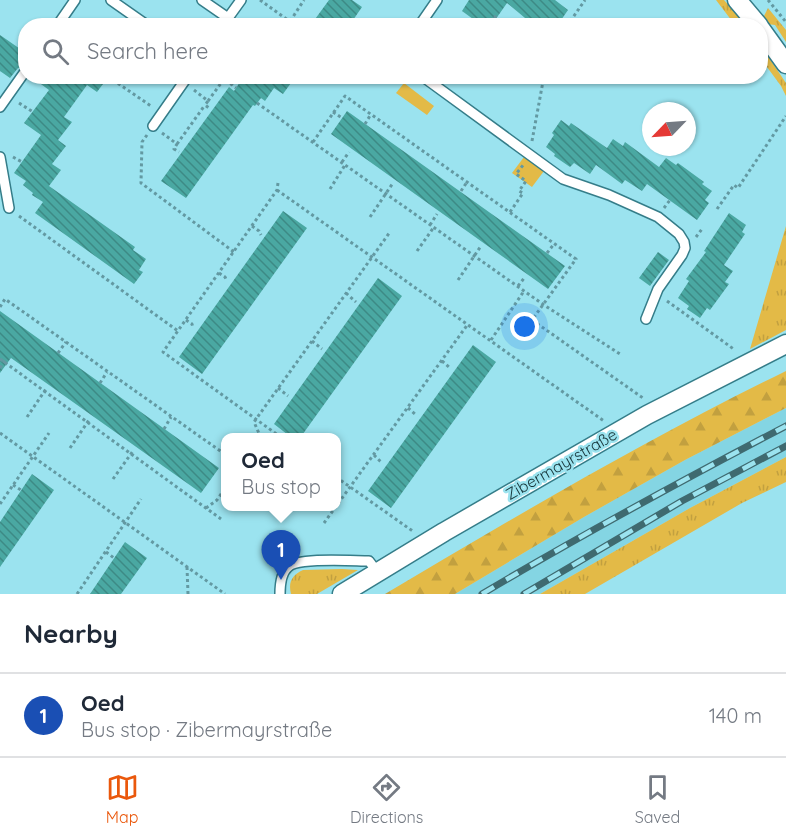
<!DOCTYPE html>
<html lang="en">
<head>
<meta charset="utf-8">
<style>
  :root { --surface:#fff; --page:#f6f6f7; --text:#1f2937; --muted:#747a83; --line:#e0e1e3; --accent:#ea580c }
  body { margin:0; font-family:Quicksand,sans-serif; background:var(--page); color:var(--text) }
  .compass { position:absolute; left:642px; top:102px; width:54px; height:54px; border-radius:50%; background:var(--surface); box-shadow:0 2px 4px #0004; rotate:245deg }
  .you { position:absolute; left:525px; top:327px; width:21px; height:21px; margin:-15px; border:4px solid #fff; border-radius:50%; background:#1a73e8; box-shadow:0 0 0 9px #1a73e833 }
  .badge { display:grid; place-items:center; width:39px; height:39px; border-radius:50%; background:var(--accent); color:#fff; font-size:20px; font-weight:700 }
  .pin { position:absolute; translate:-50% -50px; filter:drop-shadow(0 2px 3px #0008) }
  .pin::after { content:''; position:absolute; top:32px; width:21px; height:18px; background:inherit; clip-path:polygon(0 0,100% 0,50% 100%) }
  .popup { position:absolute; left:221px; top:433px; width:120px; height:78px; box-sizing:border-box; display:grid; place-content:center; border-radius:12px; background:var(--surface); filter:drop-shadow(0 2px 4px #0005); font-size:20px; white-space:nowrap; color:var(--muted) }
  .popup b { font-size:22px; color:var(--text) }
  .popup::after { content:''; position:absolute; left:50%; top:100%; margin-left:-12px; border:12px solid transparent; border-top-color:var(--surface) }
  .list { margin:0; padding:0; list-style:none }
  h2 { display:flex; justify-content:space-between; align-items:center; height:78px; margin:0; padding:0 24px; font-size:26px }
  h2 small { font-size:20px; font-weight:400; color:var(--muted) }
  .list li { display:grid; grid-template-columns:39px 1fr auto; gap:18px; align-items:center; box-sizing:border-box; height:84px; padding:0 24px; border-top:2px solid var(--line) }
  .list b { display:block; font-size:22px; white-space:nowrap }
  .list p { margin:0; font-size:20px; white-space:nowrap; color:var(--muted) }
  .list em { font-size:20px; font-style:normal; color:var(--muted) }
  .icon { flex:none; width:33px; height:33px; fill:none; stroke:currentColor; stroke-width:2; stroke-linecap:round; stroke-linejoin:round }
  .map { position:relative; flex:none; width:786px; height:594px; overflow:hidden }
  .search { position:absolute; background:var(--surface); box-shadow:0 2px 4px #0004; left:18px; right:18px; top:18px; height:66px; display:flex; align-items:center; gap:15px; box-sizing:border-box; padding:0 21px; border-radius:24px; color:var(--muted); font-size:22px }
  .sheet { height:162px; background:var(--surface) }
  nav { display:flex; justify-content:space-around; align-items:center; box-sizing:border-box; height:84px; border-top:2px solid var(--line); background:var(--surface); font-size:16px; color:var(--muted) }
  nav a { display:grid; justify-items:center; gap:3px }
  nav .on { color:var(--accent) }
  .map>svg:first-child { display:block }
  .built { fill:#84d5e3 }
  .grass { fill:url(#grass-tufts) }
  .forest { fill:url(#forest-firs) }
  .park { fill:#e3ba47 }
  .building { fill:url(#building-back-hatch) }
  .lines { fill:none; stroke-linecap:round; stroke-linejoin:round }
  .lane-casing { stroke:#357d89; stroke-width:12 }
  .street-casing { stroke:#357d89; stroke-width:21 }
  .path { stroke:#6399a2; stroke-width:3; stroke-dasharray:3 3; stroke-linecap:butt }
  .lane { stroke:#fff; stroke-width:9 }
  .street { stroke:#fff; stroke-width:18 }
  .rail-casing { stroke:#3f6a70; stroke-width:7 }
  .rail { stroke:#9be3ef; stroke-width:4.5; stroke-dasharray:14; stroke-linecap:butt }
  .labels { text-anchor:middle; stroke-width:5; stroke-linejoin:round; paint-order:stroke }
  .street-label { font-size:16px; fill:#163438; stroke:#9be3ef }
</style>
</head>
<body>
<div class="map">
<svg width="786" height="594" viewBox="0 0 786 594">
  <defs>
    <pattern id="grass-tufts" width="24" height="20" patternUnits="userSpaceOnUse" patternTransform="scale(1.5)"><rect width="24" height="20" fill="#e3ba47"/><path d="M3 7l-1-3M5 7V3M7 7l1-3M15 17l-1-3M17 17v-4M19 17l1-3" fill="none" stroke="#c2a03f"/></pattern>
    <pattern id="forest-firs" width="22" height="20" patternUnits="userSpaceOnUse" patternTransform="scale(1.5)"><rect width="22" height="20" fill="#e3ba47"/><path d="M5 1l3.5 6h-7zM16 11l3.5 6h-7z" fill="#c2a03f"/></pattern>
    <pattern id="building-back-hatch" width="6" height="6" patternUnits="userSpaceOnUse" patternTransform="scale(1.5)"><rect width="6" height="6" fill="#4aa8a2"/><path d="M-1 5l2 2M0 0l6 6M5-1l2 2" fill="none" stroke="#3d8a85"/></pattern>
  </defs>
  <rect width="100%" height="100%" fill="#9be3ef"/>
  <path class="built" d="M786,408V457L690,508L540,594H455L584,517L685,460Z"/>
  <path class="grass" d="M716,0H724L746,25H735Z
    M768,8L786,30V42L775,25L767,24L764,16Z
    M761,46L786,83V96L781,86L761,59Z
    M786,226V330L750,349Z
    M786,457V482L742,503L585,594H540L690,508Z
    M342,569L358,570L317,594H291C288,582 292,575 303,570Z"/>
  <path class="forest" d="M786,371V408L685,460L584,517L455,594H385C516,516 649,438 786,371Z"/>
  <path class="park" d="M404,83L434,106L427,115L396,93Z
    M524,157L544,171L532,187L512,173Z"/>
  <path class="building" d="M329,0H352L362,7L349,26H310Z
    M469,0H555L568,10L557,26H543L534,19L531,23L507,3L491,26H468L473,19L462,11Z
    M0,35L26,53V67L18,68L10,78L0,71Z
    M30,76H109L97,92L87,85L64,117L72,122L58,140L66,146L52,164L61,170L49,186L135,247L133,250L146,259L139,270L143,272L134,284L35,213L43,202L32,195L33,193L23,185L26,181L14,173L41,135L24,123L49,90Z
    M244,76H296L283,94L274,88L265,101L261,98L255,106L253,105L186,198L161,181L229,87L234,91Z
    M347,111L565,266L548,289L331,134Z
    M561,120L569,126L571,123L607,148L613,139L623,146L625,142L659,167L666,158L676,165L678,163L704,182L702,184L712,191L705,200L709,203L697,220L647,184L642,191L625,180L622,184L596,165L590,174L574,163L570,167L554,156L555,154L546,147L554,135L552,133Z
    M283,211L307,228L202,374L179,357Z
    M729,213L746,225L742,232L745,234L724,265L733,271L725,282L729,284L710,310L707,308L700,318L687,309L689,306L678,298L689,281L686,279L706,252L704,251Z
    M658,252L669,260L650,286L639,278Z
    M378,278L402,296L300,438H292L274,424Z
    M0,311L219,468L201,493L11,358L0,373Z
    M473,345L496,362L391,508L368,491Z
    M32,474L54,490L0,567V522Z
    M125,542L147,558L121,594H90Z"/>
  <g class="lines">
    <g class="lane-casing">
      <path id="lane" d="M111,0L148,26
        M202,0L228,18L223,26
        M228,18L241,0
        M57,26L75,0
        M419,26L437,0
        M422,76L563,179L609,195L658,217L679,234L684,242L685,248L682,255L658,289L646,319
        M0,107L24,73
        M153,126L188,76
        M0,157L9,208
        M280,594C280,585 281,573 288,567C298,557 353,561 369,561L378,573"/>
    </g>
    <g class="street-casing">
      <path id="street" d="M737,0L759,26
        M760,28L786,64
        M342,594L444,532L647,415L786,344"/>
    </g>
    <path class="path" d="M260,0L296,26
      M768,0L786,22
      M494,16L507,26
      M287,26L304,0
      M522,26L527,19
      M567,26L585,0
      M221,76L236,88
      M113,80L151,106
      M230,83L235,76
      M194,90L208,101L205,105L209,108
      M208,101L224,79
      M19,103L33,112
      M257,103L544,305L620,354
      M333,112L342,118
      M365,124L371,114
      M162,133L177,144L174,149L179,152
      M147,135L142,142L141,183L234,252
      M532,141L544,76
      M313,142L345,96L576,259L532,320L643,398
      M177,144L205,105
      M13,157L22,162
      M342,162L349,152
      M278,183L277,190L163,352L282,438
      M330,189L345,165
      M277,190L604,421
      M461,191L467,182
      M664,208L670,200
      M717,209L734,185L738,188L786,116
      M510,212L523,193L519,191L526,181L516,174L524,164
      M19,216L178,331
      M370,217L393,183
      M430,225L437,214
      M252,226L259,231L261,235
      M696,237L702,229
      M417,251L434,227
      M547,253L554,244
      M219,273L225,277L227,281
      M458,280L481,246
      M518,286L525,277
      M346,293L356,302
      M667,301L735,350
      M0,307L5,299L226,455
      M186,320L192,324L193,328
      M491,340L524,291
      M312,341L322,349
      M58,353L66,342
      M0,359L221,519
      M442,361L450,368
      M0,368L5,360
      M100,383L107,372
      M278,388L288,396
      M408,408L416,415
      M27,417L46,389
      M164,429L171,417
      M0,433L225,594
      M261,438L254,422L390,232
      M70,448L89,420
      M374,455L382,463
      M336,477L414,532
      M113,479L133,451
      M13,485L21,490
      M0,504L49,433
      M206,508L217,500L226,487
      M324,523L468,324
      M278,551L284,556
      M106,552L114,558
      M187,567L188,594
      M77,594L141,499"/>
    <use href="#lane" class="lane"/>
    <use href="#street" class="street"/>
    <g class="rail-casing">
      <path id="rail" d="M482,594C581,535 683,480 786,426
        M524,594L682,501L786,446"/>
    </g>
    <use href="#rail" class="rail"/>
  </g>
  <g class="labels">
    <g class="street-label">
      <text transform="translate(561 464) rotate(-30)" y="6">Zibermayrstraße</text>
    </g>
  </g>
</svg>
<svg class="compass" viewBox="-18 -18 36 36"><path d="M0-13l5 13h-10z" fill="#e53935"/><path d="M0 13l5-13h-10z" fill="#747a83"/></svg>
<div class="you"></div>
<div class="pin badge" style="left:281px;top:580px;background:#1a4fb4">1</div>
<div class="popup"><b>Oed</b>Bus stop</div>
<div class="search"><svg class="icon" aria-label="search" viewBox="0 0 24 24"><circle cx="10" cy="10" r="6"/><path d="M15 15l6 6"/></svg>Search here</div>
</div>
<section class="sheet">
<h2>Nearby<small></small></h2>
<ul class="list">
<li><span class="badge" style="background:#1a4fb4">1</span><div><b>Oed</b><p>Bus stop · Zibermayrstraße</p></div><em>140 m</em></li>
</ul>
</section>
<nav>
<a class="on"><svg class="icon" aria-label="map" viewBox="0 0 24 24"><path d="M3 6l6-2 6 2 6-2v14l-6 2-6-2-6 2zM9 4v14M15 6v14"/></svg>Map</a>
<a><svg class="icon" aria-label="directions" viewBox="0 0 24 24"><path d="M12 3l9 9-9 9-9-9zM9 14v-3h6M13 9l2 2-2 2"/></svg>Directions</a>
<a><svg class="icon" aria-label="saved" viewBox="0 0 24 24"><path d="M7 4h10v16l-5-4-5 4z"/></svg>Saved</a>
</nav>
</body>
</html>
